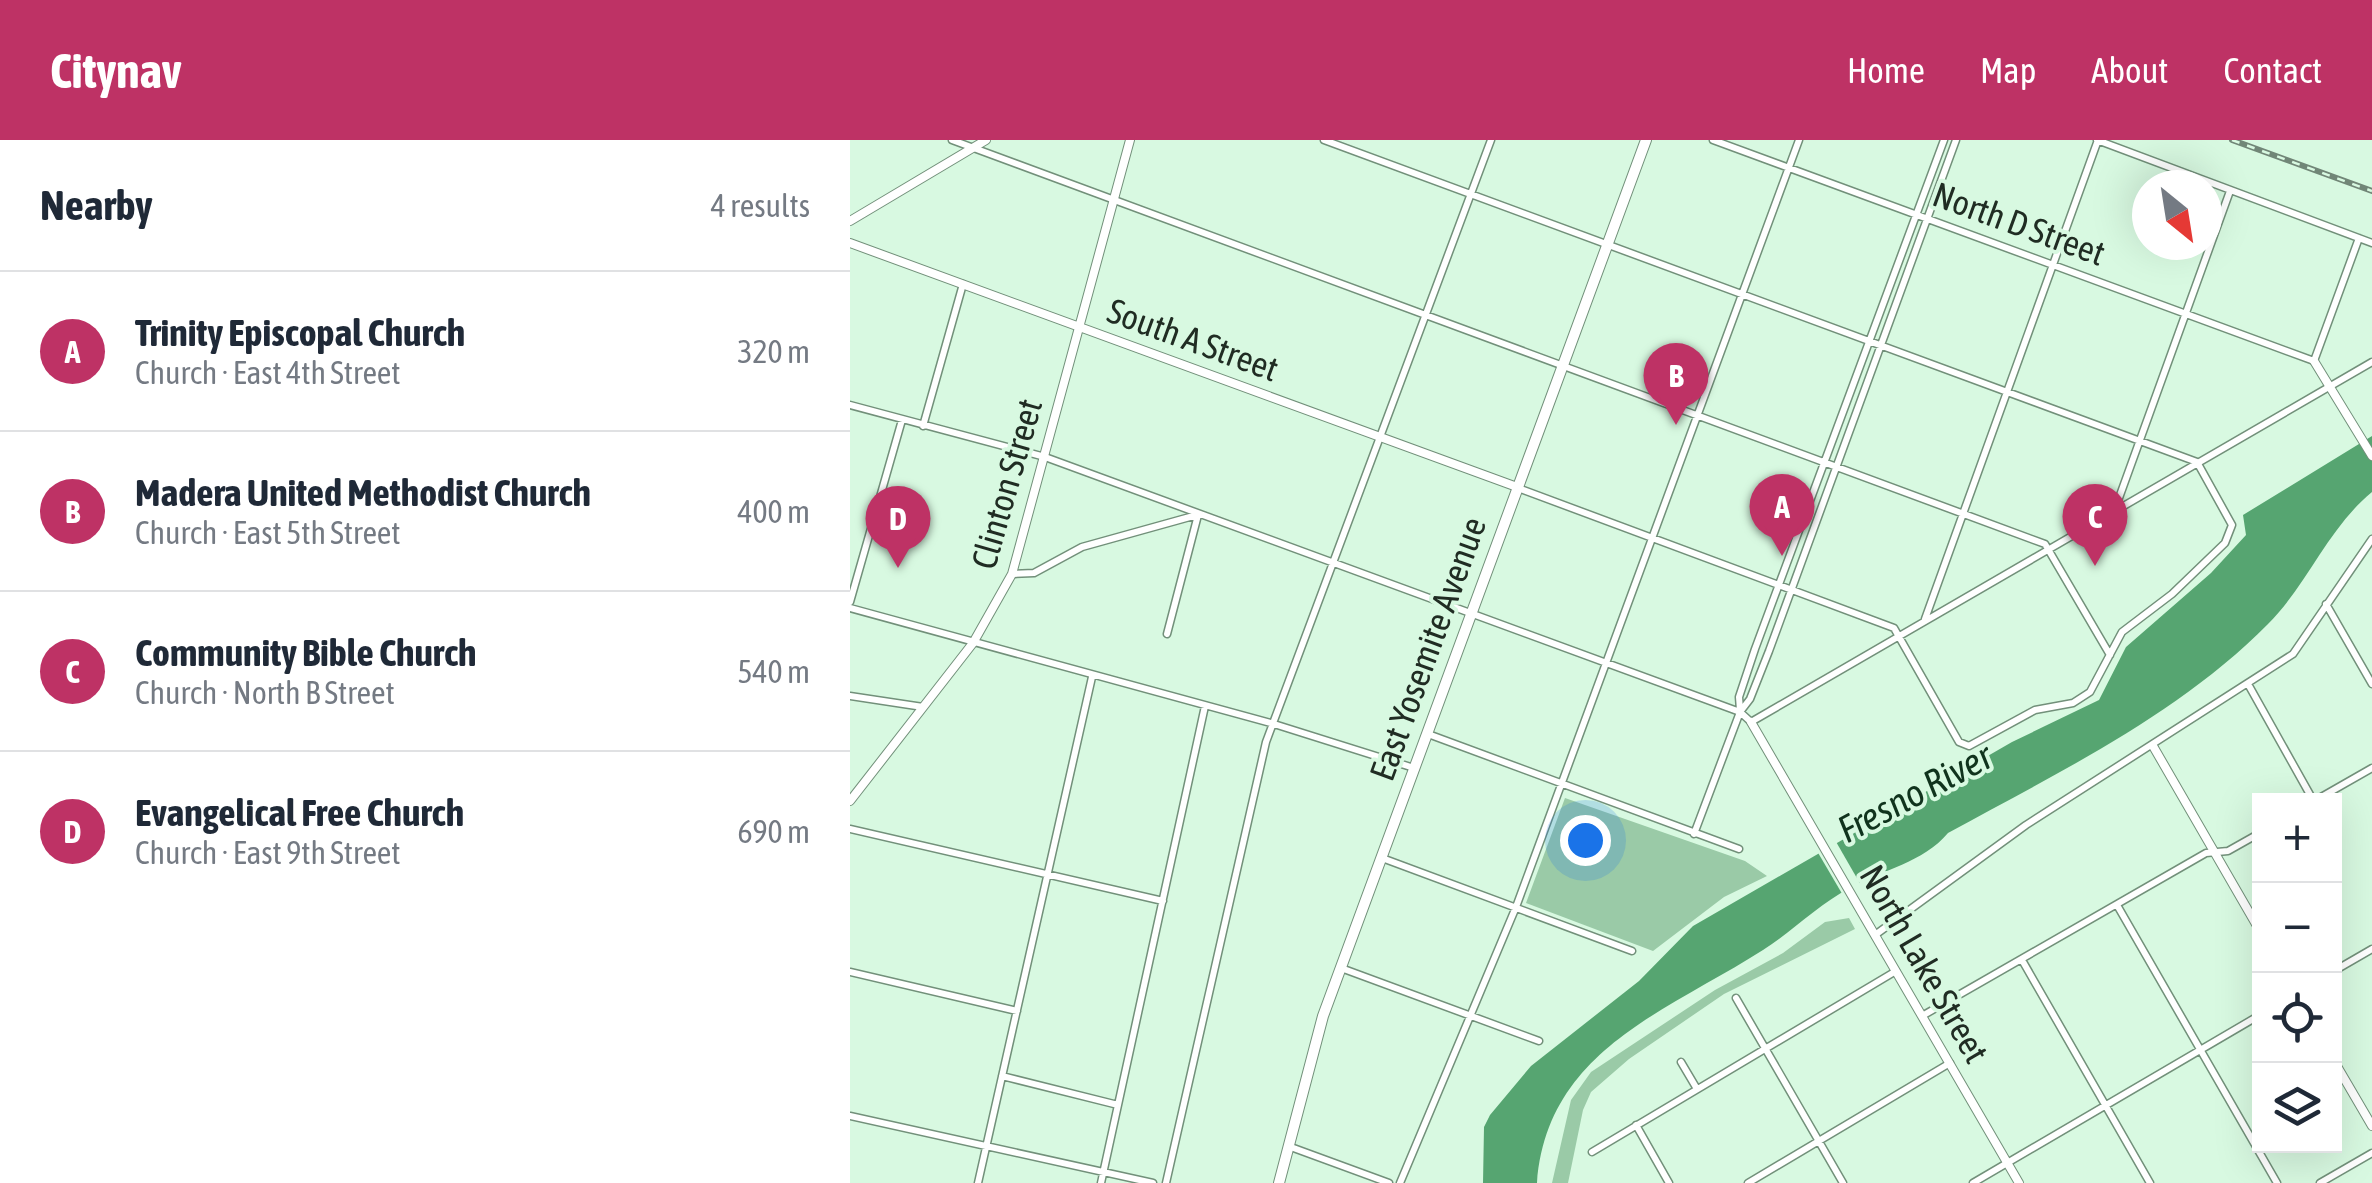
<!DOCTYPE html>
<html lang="en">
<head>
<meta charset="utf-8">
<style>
  :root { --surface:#fff; --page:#f2f2f3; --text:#1f2937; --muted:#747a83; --line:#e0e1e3; --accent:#be3265 }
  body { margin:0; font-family:"Asap Condensed",sans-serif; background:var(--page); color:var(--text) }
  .controls { position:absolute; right:30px; bottom:30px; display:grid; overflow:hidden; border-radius:0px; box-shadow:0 10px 40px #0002 }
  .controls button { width:90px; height:90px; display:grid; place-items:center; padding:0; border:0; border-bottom:2px solid var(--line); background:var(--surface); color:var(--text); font:50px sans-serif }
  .compass { position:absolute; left:1282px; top:30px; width:90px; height:90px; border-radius:50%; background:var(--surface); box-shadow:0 10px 40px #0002; rotate:150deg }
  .you { position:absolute; left:735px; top:700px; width:35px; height:35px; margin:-25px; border:8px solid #fff; border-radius:50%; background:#1a73e8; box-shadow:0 0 0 15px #1a73e833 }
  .badge { display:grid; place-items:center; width:65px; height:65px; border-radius:50%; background:var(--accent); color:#fff; font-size:32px; font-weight:700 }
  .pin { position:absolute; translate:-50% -82px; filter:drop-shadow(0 2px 5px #0008) }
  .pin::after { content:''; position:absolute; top:52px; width:35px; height:30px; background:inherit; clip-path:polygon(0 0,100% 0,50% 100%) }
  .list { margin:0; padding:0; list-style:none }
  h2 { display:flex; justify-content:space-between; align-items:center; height:130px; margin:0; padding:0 40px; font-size:42px }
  h2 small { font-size:32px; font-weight:400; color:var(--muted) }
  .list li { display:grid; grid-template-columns:65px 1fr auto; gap:30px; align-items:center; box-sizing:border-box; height:160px; padding:0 40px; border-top:2px solid var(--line) }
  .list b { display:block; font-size:38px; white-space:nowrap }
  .list p { margin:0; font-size:32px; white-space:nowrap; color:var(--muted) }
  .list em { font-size:32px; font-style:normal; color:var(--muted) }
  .icon { flex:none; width:55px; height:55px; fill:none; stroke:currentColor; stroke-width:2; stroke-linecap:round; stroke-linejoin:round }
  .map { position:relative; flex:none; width:1522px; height:1043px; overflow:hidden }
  header { display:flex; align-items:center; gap:60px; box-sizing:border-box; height:140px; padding:0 50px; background:var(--accent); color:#fff }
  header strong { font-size:48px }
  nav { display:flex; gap:55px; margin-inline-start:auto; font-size:35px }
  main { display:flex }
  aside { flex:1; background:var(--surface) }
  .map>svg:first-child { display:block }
  .green { fill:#9acaa7 }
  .water { fill:#56a571 }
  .pier { fill:#d8f9e1 }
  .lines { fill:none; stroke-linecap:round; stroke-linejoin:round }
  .minor-casing { stroke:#72907a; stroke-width:9 }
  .tertiary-casing { stroke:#72907a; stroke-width:10 }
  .primary-casing { stroke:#72907a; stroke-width:12 }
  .minor { stroke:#fff; stroke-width:6 }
  .tertiary { stroke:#fff; stroke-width:8 }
  .primary { stroke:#fff; stroke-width:10 }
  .rail-casing { stroke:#718677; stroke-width:6 }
  .rail { stroke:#d8f9e1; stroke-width:2.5; stroke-dasharray:8; stroke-linecap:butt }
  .labels { text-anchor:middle; stroke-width:8; stroke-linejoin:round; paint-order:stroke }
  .street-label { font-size:35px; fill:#202c23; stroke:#d8f9e1 }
  .water-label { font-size:38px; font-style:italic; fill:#10331d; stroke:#d8f9e1 }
</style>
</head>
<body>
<header>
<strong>Citynav</strong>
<nav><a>Home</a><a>Map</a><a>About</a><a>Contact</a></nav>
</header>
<main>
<aside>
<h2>Nearby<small>4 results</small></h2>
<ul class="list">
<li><span class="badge">A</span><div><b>Trinity Episcopal Church</b><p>Church · East 4th Street</p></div><em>320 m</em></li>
<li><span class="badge">B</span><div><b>Madera United Methodist Church</b><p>Church · East 5th Street</p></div><em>400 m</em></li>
<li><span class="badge">C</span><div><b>Community Bible Church</b><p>Church · North B Street</p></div><em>540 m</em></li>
<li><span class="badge">D</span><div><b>Evangelical Free Church</b><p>Church · East 9th Street</p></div><em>690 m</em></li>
</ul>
</aside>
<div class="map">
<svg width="1522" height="1043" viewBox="0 0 1522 1043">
  <rect width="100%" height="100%" fill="#d8f9e1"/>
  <path class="green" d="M715,658L895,721L917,736L874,757L803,811L676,763Z
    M999,778L1005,789L874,854L779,919L741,952L733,970L718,1043H702L721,960L741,932L865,850L933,813L975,782Z"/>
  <path class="water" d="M1522,296V352C1478,388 1458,444 1418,484C1328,575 1209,632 1098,693C1073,723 1033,729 1000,748C969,764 943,791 913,810C816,872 697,910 687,1043H633L634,987L640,975L681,926L789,841L843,786L1162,602L1249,560L1276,507L1361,433L1396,395L1393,375Z"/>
  <path class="pier" d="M985,700L1012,747L994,757L967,711Z"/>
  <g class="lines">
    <g class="minor-casing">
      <path id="minor" d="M102,0L1195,404L1260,515
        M474,0L1347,322L1382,385L1375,403L1322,454L1272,492L1240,552L1223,563L1185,570L1119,606L1109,602L1044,488L668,348
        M863,0L1464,221L1509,98
        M1247,0L1522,103
        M0,265L195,317L890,572L901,582L1522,222
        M73,286L113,144
        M1265,369L1380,51
        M162,434L184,433L232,407L347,375
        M0,462L52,280
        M1476,464L1522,544
        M0,468L424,584L564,628
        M1075,479L1248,0
        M317,494L348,375
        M1398,544L1463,660
        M0,556L73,567
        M890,570L889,557L905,509L1094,0
        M578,594L889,709
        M1466,660L1522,628
        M0,689L313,761
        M844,694L890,572L900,559L919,511L1106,0
        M532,718L782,811
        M1267,765L1427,1043
        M1025,795L1176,685L1443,514L1522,399
        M1172,820L1300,1043
        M491,828L689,901
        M1484,831L1522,809
        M0,832L167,871
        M886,858L993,1043
        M1072,876L1356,713L1378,711L1410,693
        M831,922L847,949
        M152,936L268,965
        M0,976L303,1043
        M786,985L819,1043
        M438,1006L539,1043
        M742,1012L1046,831
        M128,1043L242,537
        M251,1043L355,566
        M316,1043L416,602L641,0
        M550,1043L666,767L949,0
        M898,1043L1100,923
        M1123,1043L1410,875
        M1470,1043L1522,1013"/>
    </g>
    <g class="tertiary-casing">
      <path id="tertiary" d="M0,81L136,0
        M0,103L667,347
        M1464,221L1522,316
        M901,582L1169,1043
        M1303,606L1410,791
        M0,661L123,503L162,434L280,0
        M1484,921L1522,986"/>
    </g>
    <g class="primary-casing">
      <path id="primary" d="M429,1043L473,876L796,0"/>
    </g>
    <use href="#minor" class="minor"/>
    <use href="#tertiary" class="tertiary"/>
    <use href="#primary" class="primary"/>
    <g class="rail-casing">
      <path id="rail" d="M1382,0L1522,51"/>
    </g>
    <use href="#rail" class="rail"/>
  </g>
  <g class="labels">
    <g class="street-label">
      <text transform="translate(1169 84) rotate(20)" y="12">North D Street</text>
      <text transform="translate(343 200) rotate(20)" y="12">South A Street</text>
      <text transform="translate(157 344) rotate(-74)" y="12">Clinton Street</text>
      <text transform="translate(578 509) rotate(-70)" y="12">East Yosemite Avenue</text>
      <text transform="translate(1074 824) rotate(60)" y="12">North Lake Street</text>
    </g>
    <g class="water-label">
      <text transform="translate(1065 653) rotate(-28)" y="13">Fresno River</text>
    </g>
  </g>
</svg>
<div class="controls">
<button>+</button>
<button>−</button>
<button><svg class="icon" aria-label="locate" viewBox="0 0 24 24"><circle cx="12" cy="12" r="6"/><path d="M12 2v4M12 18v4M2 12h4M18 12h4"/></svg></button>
<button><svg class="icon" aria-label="layers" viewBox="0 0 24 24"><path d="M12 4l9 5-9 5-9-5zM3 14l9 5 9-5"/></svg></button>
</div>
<svg class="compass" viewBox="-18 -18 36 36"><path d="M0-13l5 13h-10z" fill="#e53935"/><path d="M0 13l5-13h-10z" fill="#747a83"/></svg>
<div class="you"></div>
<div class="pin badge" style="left:932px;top:416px">A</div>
<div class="pin badge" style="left:826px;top:285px">B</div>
<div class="pin badge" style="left:1245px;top:426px">C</div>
<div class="pin badge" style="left:48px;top:428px">D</div>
</div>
</main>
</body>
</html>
